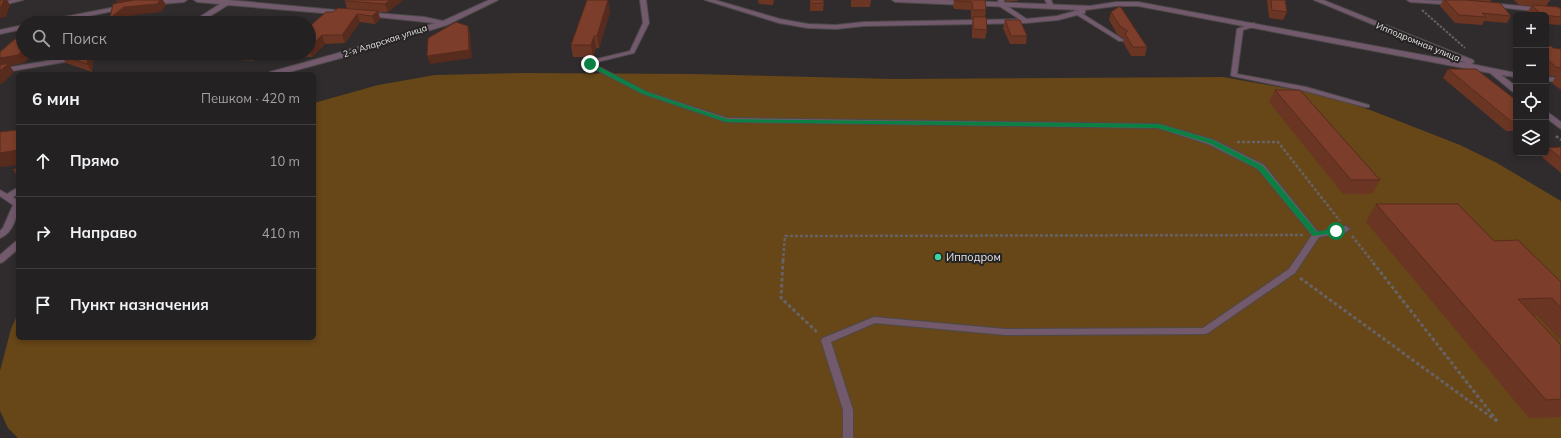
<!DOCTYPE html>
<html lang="ru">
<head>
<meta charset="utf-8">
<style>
  :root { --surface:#242122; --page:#2c292a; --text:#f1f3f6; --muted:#a3a3a5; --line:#413e40 }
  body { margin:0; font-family:Mulish,sans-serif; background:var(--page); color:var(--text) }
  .controls { position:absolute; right:12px; top:12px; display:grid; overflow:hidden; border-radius:6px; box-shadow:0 2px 6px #0003 }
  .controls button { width:36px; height:36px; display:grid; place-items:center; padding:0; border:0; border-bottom:1px solid var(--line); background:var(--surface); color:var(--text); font:20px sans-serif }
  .stop { position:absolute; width:12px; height:12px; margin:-9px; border:3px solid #0b8043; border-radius:50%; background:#fff }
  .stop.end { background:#0b8043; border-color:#fff; box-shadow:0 1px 4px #0008 }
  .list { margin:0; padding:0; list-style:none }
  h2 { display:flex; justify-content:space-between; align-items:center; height:52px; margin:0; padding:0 16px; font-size:17px }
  h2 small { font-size:13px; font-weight:400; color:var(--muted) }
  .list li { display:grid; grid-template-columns:26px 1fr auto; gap:12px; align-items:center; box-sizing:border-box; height:72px; padding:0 16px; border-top:1px solid var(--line) }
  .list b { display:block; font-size:15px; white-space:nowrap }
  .list em { font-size:13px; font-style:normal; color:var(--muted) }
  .icon { flex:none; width:22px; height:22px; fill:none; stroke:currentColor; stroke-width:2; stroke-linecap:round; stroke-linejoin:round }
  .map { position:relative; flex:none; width:1561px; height:438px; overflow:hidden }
  .search { position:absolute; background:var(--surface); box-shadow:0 2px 6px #0003; left:16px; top:16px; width:300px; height:44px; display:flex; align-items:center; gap:10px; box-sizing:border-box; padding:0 14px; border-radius:22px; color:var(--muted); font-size:15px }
  .panel { position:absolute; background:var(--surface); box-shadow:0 2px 6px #0003; left:16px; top:72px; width:300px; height:268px; border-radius:6px }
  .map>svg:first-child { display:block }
  .green { fill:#674618 }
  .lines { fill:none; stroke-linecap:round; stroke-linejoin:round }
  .service-casing { stroke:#4d494a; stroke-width:2 }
  .minor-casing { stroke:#4d494a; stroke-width:2 }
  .path-far2 { stroke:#676364; stroke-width:2; stroke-dasharray:2.5 1.5; stroke-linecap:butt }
  .path-far1 { stroke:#676364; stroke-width:2.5; stroke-dasharray:3 2; stroke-linecap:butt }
  .path { stroke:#676364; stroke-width:3; stroke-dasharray:3.5 2.5; stroke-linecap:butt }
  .service { fill:#725a6c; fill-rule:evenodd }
  .minor { fill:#725a6c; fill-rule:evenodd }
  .wall { fill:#6b3524 }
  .shaded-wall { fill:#572b1d }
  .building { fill:#7c3e2a; stroke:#572b1d }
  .route { fill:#0b8043 }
  .poi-dot { fill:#3ad4a5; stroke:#262323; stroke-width:1.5 }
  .labels { text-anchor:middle; stroke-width:4; stroke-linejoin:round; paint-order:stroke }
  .far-street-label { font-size:9px; fill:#e7e4e5; stroke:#262323 }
  .poi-label { font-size:11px; fill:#e7e4e5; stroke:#262323; text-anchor:start }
</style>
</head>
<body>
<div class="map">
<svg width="1561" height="438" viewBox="0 0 1561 438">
  <rect width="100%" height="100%" fill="#302c2d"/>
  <path class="green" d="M522,73L693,74L894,79L1223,77L1302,91L1340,100L1373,111L1460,145L1497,163L1561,201V438H18L8,428L0,411V371L11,329L18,313V338H314V103L378,85L435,75Z"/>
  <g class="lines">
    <g class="service-casing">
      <path id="service" d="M12,0H23L0,6V2Z
        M640,0H646L649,23L634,53L601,61L595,65L647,92L727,118L1159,124L1214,140L1264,165L1318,232L1346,226L1350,229L1346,232L1319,237L1295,273L1208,333L1205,334L1005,335L875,323L831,342L853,410V438H843V410L821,340L823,338L874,317L1005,329L1203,328L1289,269L1312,235L1258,169L1208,144L1158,128L726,122L643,94L587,65L597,59L630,51L643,23Z
        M998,0H1004V4L1028,20V22H1024L999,6Z
        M1045,0H1051L1054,7L1053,8H1049Z
        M1076,10L1078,11L1124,40L1123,41H1119L1074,13V11Z
        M1254,23L1257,25L1256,26L1243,30L1237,74L1306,87L1369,105V107H1365L1305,91L1232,76L1231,75L1237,29Z
        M15,189H18V194L13,197L18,201C18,214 14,233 0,238V231L3,228L13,205L0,196V190L7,194Z
        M18,241V249L3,262L0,263V255L15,242Z"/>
    </g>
    <g class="minor-casing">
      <path id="minor" d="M161,0H187L184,2L151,5L148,3L151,1Z
        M194,0H228L347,11L351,13L347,15L228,5L199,23H190L220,4L197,2Z
        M489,0H498L447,25L341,58L282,74H269L270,72L335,54L435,23L367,16H364V12L424,17L443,21Z
        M705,0H715L780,19L808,24L836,25L864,22L1026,19L1057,16L1079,10L895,2L892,0H946L1090,6L1116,2H1138L1466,63L1314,0H1323L1473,60L1474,62L1471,64L1516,73V77L1501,75L1516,86V92H1513L1490,73L1138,6H1116L1085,10V13L1058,20L1026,23L864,26L836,29L808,28L779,23Z
        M1407,0C1418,0 1451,0 1459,3L1456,5L1410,2Z
        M1490,3L1561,10V14L1488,6L1486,5Z
        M126,5L130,7L128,8L54,23H39L43,21Z
        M23,25V29L0,34V30Z
        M92,53H110L106,55L0,73V69Z
        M1546,77L1561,78V82L1546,81Z
        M1546,111L1561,122V129L1546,118Z"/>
    </g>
    <path class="path-far2" d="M1422,10L1465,48"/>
    <path class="path-far1" d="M1556,136L1561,140
      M1237,142H1278L1340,221
      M1352,236L1372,261
      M783,261L785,236L1303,235"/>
    <path class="path" d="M783,260L781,298L818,333
      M1300,278L1498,422L1371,260"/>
    <use href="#service" class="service"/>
    <use href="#minor" class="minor"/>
  </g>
  <path class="wall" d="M345,0H403L388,12H378L380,19L375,24L360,22L345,43L325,44L312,57L289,56L287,53H309V27L333,12L347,9L345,1Z
    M758,0H774L773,5L759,4Z
    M810,0H824L823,11H810Z
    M851,0H871L870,7H851Z
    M954,0H985L986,10L985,17L987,30L985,39L972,38V26L973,18L971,19V10L954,9L953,6Z
    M1005,0H1018L1017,1H1006Z
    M1267,0H1285L1287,12L1283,20L1269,18Z
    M1443,0H1491L1490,2L1511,16L1507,23L1484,21L1482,25L1455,23L1440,6Z
    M1514,0H1550L1546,6L1561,9V25L1546,24V15H1529L1527,13L1531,6L1519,5Z
    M610,12L599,48H596L593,57H573L571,45Z
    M1111,12L1147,47L1145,56H1131L1123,42L1124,39L1117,34L1109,20Z
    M1005,20L1027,36L1026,44H1010L1003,28Z
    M1546,46L1553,48L1561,49V90L1552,83L1556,76H1550L1546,72Z
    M71,53H90L93,59L92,72L66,63L61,55Z
    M199,53H261L253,61L201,57Z
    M1448,69L1516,100V131H1506L1443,78Z
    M1275,90L1380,180L1372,194H1343L1269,102Z
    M1561,147V173L1542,157L1545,153H1546V151L1548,148Z
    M18,167V177L13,170Z
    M1376,204L1494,241L1561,282V341L1537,316H1534L1561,345V417L1529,418L1366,222Z"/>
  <path class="shaded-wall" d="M0,0H7L10,5L6,17L0,18Z
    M116,0H141L118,5Z
    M160,0H163L166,5L161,12L128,16L119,23H113L110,18L124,7Z
    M390,0H403L388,12L385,4Z
    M608,0L610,12L599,48L597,36Z
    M378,11L380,19L375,24L372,16Z
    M357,14L360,22L345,43L342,35Z
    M468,26L470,34L472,58L430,64L427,56Z
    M322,35L325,44L312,57L309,48Z
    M594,36L596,48L593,57L591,45Z
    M23,50V53H35L24,63L10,66L14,72L3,83L0,84V58Z
    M88,53H90L93,59L92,72L87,64Z
    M250,53H261L253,61Z
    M18,150V165L0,167V153Z"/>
  <path class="building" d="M0,0H4L0,9Z
    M134,0H160L157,4L124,7L110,18L113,4Z
    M345,0H390L385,4L345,1Z
    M587,0H608L597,36H594L591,45H571Z
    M810,0H823V3H810Z
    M954,0H985L986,10H973L972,2L955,1Z
    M1271,0H1285L1287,12L1272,10Z
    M1445,0H1465L1500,3L1511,16L1482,13L1486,17L1459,15Z
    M1532,5L1558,7L1561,9V17L1542,15Z
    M1120,6L1147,47H1133L1125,34L1128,31L1120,26L1111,12Z
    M338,8L378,11L372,16L357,14L342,35H322L309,48V27L326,12H333Z
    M973,17H986L987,30L973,29Z
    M1005,20H1020L1027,36H1011Z
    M456,22L468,26L469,50L427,56L428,38Z
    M23,38V50L18,55L0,58V52L15,39Z
    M1546,46H1551L1553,48L1561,49V68L1556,67L1546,58Z
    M71,53H88L87,64L61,55Z
    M9,63L0,71V65Z
    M1448,69H1476L1516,100V122H1512Z
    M1275,90H1300L1380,180H1351Z
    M18,130V150L0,153V132Z
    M1561,147V158L1548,148Z
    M18,167V172L13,170Z
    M1376,204H1458L1494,241L1518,240L1561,282V308L1552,298L1518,299L1561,345V399L1546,400Z"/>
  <path class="route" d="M589,63H592L647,92L727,119L1159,124L1213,140L1263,166L1317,232L1336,228L1340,231L1336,233L1313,236L1258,169L1209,143L1158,128L726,122L643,94L589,66Z"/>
  <circle class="poi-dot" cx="938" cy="257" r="4"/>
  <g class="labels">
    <g class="far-street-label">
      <text transform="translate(385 41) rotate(-18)" y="3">2-я Аларская улица</text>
      <text transform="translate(1418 42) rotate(22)" y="3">Ипподромная улица</text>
    </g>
    <g class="poi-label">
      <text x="946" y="261">Ипподром</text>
    </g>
  </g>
</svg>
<div class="controls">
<button>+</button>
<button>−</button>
<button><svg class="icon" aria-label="locate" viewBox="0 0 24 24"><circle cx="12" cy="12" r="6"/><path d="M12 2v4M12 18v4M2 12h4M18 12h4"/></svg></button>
<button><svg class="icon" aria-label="layers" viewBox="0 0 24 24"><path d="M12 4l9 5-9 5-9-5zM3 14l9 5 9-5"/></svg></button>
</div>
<div class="stop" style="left:1336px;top:231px"></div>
<div class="stop end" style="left:590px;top:64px"></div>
<div class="search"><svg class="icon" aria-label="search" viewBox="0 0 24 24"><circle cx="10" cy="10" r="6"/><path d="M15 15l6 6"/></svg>Поиск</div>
<section class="panel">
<h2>6 мин<small>Пешком · 420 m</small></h2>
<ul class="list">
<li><svg class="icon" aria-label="ahead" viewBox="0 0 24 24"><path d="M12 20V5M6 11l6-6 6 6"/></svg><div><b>Прямо</b></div><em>10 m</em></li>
<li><svg class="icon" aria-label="right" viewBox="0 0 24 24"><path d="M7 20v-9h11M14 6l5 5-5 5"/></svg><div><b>Направо</b></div><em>410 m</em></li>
<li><svg class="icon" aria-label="arrive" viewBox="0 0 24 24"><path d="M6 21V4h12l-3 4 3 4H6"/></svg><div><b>Пункт назначения</b></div></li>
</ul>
</section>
</div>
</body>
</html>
